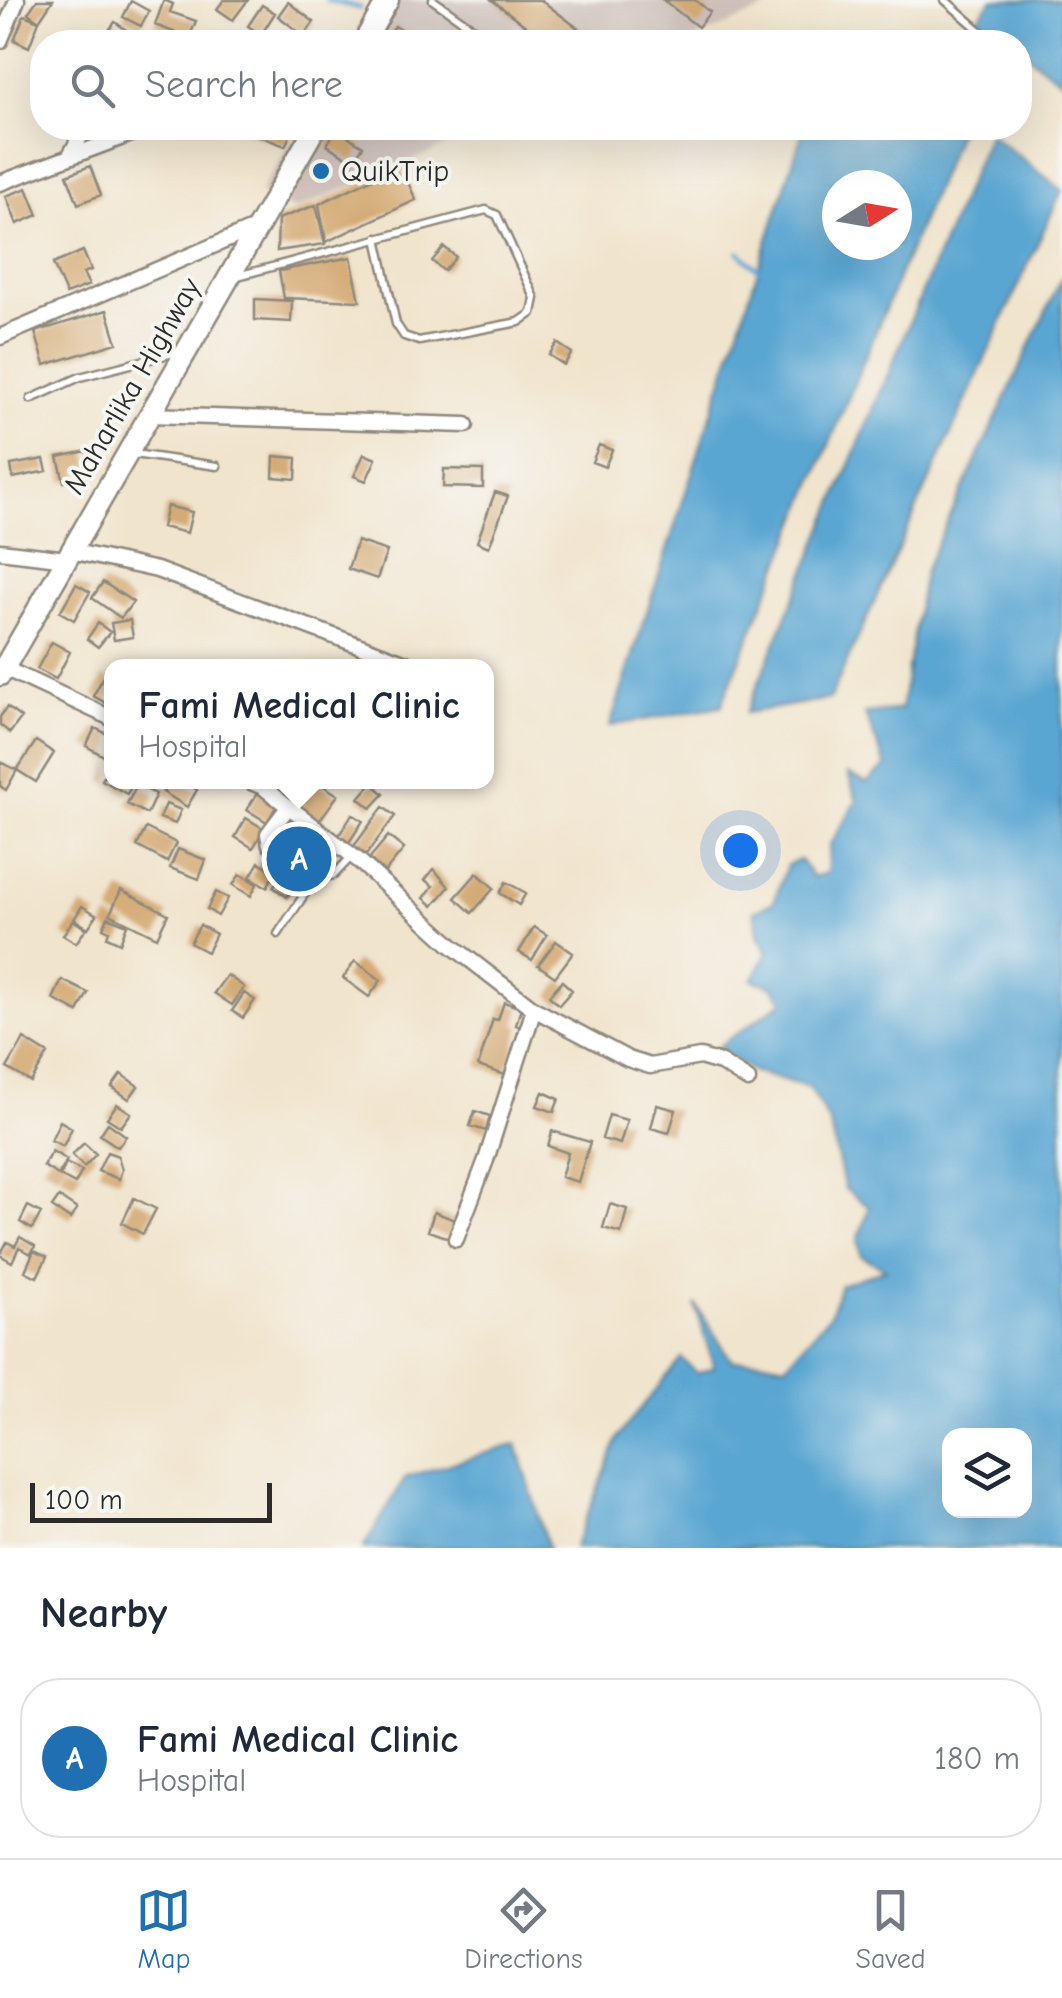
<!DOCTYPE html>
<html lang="en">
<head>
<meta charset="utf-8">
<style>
  :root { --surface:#fff; --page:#f2f2f3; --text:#1f2937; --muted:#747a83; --line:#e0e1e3; --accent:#1f6fb2 }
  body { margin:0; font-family:"Comic Neue",sans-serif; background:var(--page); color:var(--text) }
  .controls { position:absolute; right:30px; bottom:30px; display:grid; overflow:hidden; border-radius:20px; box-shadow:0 10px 40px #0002 }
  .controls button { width:90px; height:90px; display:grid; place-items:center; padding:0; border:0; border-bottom:2px solid var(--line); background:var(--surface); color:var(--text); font:50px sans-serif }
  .compass { position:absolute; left:822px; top:170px; width:90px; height:90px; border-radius:50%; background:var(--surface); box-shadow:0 10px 40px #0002; rotate:79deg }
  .scale { position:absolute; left:30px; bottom:25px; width:242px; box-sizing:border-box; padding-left:10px; border:5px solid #2b2b2b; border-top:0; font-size:28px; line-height:35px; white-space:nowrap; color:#2b2b2b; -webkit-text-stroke:8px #f6f6f2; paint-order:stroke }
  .you { position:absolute; left:740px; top:850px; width:35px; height:35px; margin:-25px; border:8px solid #fff; border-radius:50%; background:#1a73e8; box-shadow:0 0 0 15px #1a73e833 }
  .badge { display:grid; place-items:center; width:65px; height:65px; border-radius:50%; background:var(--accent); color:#fff; font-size:32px; font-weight:700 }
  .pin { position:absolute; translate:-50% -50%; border:5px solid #fff; box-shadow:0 2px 10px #0006 }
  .popup { position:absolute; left:104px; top:659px; width:390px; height:130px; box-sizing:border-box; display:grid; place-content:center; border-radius:20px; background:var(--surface); filter:drop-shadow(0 2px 8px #0005); font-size:32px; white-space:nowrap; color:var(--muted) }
  .popup b { font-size:38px; color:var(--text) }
  .popup::after { content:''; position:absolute; left:50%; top:100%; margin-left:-20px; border:20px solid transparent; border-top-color:var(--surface) }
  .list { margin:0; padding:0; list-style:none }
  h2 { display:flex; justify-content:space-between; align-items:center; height:130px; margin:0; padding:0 40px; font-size:42px }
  h2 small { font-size:32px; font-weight:400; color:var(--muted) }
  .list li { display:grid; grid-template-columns:65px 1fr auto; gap:30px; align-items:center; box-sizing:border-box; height:160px; margin:0 20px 20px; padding:0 20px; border:2px solid var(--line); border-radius:40px }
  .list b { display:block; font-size:38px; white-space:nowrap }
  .list p { margin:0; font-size:32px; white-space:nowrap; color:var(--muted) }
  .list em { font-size:32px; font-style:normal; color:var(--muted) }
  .icon { flex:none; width:55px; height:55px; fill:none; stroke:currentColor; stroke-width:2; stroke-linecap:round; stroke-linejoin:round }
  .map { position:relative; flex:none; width:1062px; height:1548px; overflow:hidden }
  .search { position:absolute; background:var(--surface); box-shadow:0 10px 40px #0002; left:30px; right:30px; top:30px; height:110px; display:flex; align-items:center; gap:25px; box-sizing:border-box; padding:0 35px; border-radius:40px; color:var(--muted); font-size:38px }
  .sheet { height:310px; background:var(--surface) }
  nav { display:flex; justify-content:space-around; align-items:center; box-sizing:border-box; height:140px; border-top:2px solid var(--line); background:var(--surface); font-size:28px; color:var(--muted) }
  nav a { display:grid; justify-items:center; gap:5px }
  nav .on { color:var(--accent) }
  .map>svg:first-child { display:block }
  .industrial { fill:#cfc0ba }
  .water { fill:#5aa6d2; stroke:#42687e; stroke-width:2.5; fill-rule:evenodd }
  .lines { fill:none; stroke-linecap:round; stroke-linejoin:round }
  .stream { stroke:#5aa6d2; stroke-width:5 }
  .building { fill:#d4aa75 }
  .service-casing { stroke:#8e887c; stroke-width:11 }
  .minor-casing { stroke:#8e887c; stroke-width:19 }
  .primary-casing { stroke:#8e887c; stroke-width:25 }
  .service { stroke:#fff; stroke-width:6 }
  .minor { stroke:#fff; stroke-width:14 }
  .primary { stroke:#fff; stroke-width:20 }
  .poi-dot { fill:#1f6fb2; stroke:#f6f6f2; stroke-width:4 }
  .labels { text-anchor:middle; stroke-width:8; stroke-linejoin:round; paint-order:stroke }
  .poi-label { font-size:30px; fill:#2b2b2b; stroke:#f6f6f2; text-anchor:start }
  .street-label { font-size:30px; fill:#2b2b2b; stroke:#f6f6f2 }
</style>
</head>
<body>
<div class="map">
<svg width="1062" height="1548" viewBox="0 0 1062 1548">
  <rect width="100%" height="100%" fill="#f6f6f2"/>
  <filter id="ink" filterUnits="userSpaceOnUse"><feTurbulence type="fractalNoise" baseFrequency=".01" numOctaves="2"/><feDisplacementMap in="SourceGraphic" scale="20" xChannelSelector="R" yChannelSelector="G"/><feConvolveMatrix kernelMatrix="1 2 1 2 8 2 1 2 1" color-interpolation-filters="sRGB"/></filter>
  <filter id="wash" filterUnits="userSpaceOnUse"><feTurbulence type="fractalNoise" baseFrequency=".0048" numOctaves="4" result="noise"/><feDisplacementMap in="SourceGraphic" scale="40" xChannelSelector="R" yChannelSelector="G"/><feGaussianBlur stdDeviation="2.25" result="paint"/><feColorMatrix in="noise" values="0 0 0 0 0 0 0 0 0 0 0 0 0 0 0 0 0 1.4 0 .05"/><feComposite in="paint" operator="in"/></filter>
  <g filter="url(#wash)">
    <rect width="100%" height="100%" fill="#f1e4cd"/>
    <path class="industrial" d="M383,0H776L763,10L687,42H355Z
      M301,128H488L295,210L260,192Z"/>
    <path class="water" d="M992,0H1062V81L1020,50V42H1009L977,19Z
      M804,128H960L721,706L610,726ZM897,185V245H837V185Z
      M989,133L1062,190L830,699L746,713Z
      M1062,277V1548H574L619,1436L681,1358L697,1373L714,1367L695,1304L732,1361L760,1360L786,1365L831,1313L840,1285L886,1269L861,1256L858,1241L869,1207L845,1189L830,1124L810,1088C773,1075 747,1078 719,1046L784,1001L772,986L752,980L768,952L759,937L754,911L774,902L787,865L800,860L813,877L827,873L830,845L857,801L848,774L867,783L886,766L865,714L901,709L924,572ZM950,1436H1024V1510H950Z
      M517,1444L548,1548H363L406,1477Z"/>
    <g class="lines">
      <path class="stream" d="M327,0L360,8
        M739,252L758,269"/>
    </g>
    <g id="blocks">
      <path class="building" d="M37,0H53L39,21L29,47L14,40L24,15L39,21L28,13Z
        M164,0L173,4L170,12L196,21L189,38L155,25Z
        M224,0H248L233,20L217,9Z
        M492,0H541L596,42H516L527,27Z
        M663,0H695L710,12L698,27Z
        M131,1L149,11L141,26L123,17Z
        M288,2L314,22L304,36L278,16Z
        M262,5L275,13L261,35L248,26Z
        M115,22L132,34L126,42L102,40Z
        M395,26L417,40L415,42H385Z
        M238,128H294L285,146Z
        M336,129L363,146L353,161L327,145Z
        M400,165L416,200L326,242L319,204Z
        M90,166L101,195L78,204L67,175Z
        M27,188L38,215L17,224L6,196Z
        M316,205L325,244L277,251L278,219Z
        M444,247L456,257L444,271L432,261Z
        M83,251L91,270L83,273L89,285L66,294L53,264Z
        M351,257L360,301L284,298L279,271Z
        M255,299L292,301L291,322L255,320Z
        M107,310L117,343L45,365L35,332Z
        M557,343L572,353L564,365L549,355Z
        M599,445L612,450L605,467L592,462Z
        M87,451L90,466L78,468L80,478L64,482L58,457Z
        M364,454L376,459L366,481L354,476Z
        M274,456L297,458L296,479L273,477Z
        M44,459L47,471L13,478L11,465Z
        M444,469L483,470V488L443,487Z
        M495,492L508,496L489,547L477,542Z
        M167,506L192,512L187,533L162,527Z
        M357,541L387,551L377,579L348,569Z
        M103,582L133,602L121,618L92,598Z
        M76,584L90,592L74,620L60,612Z
        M130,620L133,637L114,640L111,623Z
        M98,623L110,632L98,647L87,639Z
        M52,642L70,652L56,679L37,669Z
        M104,676L111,680V693L106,703L93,696Z
        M7,707L21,718L10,733L0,725V717Z
        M95,728L111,736V760L86,746Z
        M36,741L54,753L36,782L17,770Z
        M0,762L17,770L6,790L0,786Z
        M111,763V782H134L127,794L102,780Z
        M170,782H184L197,790L187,807L163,792Z
        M317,782L338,795L319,821L299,806Z
        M372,783L384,794L371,808L359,798Z
        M137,785L156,794L147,814L127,804Z
        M259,790L279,802L267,822L247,810Z
        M166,804L181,810L175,824L160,818Z
        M383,807L395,816L366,855L354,846Z
        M352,814L363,821L348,844L338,837Z
        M246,818L264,829L253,848L235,837Z
        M146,828L176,843L167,862L137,846Z
        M295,832L326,853L304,885L273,864Z
        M388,836L404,849L385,872L369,859Z
        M178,849L206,860L199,879L170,868Z
        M259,862L275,872L267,887L250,877Z
        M434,869L449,887L433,906L424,898L433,886L425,880Z
        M477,873L494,888L472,913L455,898Z
        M240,874L257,884L251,896L233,885Z
        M281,875L295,885L287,897L273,887Z
        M506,882L526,893L519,905L500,893Z
        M121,890L168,914L157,937L110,914Z
        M216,892L228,898L218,916L207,909Z
        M82,906L97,915L88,928L74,919Z
        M108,917L127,925L120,943L107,937L109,931L103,928Z
        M73,920L86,929L76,943L63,935Z
        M200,925L216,934L207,952L190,943Z
        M534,927L547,935L532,960L519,952Z
        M556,941L573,953L555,977L538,965Z
        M355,961L381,980L369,997L343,978Z
        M227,975L244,987L232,1005L214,993Z
        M62,980L88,993L78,1012L53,999Z
        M562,981L572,990L559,1005L549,996Z
        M244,993L255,1000L243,1018L232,1011Z
        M504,1002L521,1008L516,1025L521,1027L505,1075L478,1066L493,1019L498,1020Z
        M24,1039L48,1054L31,1082L7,1068Z
        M121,1074L138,1086L129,1099L112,1087Z
        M543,1092L559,1099L554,1112L537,1106Z
        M117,1104L131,1113L121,1127L107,1118Z
        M657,1105L676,1110L669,1133L651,1128Z
        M475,1111L490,1116L486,1131L470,1126Z
        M609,1115L627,1120L620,1144L602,1139Z
        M60,1121L72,1128L63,1146L51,1140Z
        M108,1123L126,1136L118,1147L100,1135Z
        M552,1131L590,1142L578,1182L561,1177L568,1153L548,1146Z
        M84,1143L96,1154L84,1167L72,1155Z
        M52,1151L67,1160L58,1175L43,1166Z
        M107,1152L118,1156L122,1170L119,1179L98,1171Z
        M66,1163L82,1171L75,1184L60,1176Z
        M59,1197L77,1209L70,1219L52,1207Z
        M134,1198L156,1209L143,1234L122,1223Z
        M610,1204L627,1209L621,1233L603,1228Z
        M28,1206L41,1213L32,1229L20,1222Z
        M434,1212L455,1220L449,1238L428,1231Z
        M20,1237L35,1246L31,1254L19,1247L12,1262L0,1255L7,1242L15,1246Z
        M34,1251L47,1257L37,1277L25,1271Z"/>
    </g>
  </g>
  <g filter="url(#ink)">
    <use href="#blocks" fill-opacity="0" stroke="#8e887c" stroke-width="2.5"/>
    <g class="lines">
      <g class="service-casing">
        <path id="service" d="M433,0L493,42
          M945,0L993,42
          M234,277L486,210L497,215L535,298L532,313L519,322L419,341L404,336L396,324L377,238
          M31,399L80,377L181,351
          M134,454L217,466
          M278,934L314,880L334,875L352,856"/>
      </g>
      <g class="minor-casing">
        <path id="minor" d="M0,41L17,0
          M69,157L85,128
          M0,183L147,128
          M0,337L257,227
          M149,415L466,425
          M0,551L67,559
          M71,551L157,570L406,663
          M4,668L111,718
          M251,782L263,787L358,860L451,945L534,1009L628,1059L650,1066L700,1057L721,1063L748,1080
          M270,845L268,834L289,806
          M456,1239L486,1160L534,1009"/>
      </g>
      <g class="primary-casing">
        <path id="primary" d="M364,42L388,0
          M0,675L315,128"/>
      </g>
      <use href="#service" class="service"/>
      <use href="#minor" class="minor"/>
      <use href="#primary" class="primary"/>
    </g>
  </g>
  <circle class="poi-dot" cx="321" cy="171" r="10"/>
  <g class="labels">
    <g class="poi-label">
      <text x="341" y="181">QuikTrip</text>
    </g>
    <g class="street-label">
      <text transform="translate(132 386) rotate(-60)" y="10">Maharlika Highway</text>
    </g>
  </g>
</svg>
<div class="controls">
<button><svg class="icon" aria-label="layers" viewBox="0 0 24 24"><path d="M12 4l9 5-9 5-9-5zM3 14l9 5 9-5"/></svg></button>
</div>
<svg class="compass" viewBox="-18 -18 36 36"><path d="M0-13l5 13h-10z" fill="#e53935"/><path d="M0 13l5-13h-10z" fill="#747a83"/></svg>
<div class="scale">100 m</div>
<div class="you"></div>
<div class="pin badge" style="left:299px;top:859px">A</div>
<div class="popup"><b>Fami Medical Clinic</b>Hospital</div>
<div class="search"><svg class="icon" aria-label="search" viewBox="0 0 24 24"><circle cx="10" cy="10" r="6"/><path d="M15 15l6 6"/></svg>Search here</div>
</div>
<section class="sheet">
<h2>Nearby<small></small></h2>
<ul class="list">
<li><span class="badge">A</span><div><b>Fami Medical Clinic</b><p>Hospital</p></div><em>180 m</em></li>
</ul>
</section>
<nav>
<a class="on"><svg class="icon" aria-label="map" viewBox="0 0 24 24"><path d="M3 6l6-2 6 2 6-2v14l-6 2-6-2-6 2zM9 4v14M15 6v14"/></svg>Map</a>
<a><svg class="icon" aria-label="directions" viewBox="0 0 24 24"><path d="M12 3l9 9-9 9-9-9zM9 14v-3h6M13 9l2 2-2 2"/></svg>Directions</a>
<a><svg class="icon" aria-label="saved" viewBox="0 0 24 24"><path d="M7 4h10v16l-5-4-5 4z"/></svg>Saved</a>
</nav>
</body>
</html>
